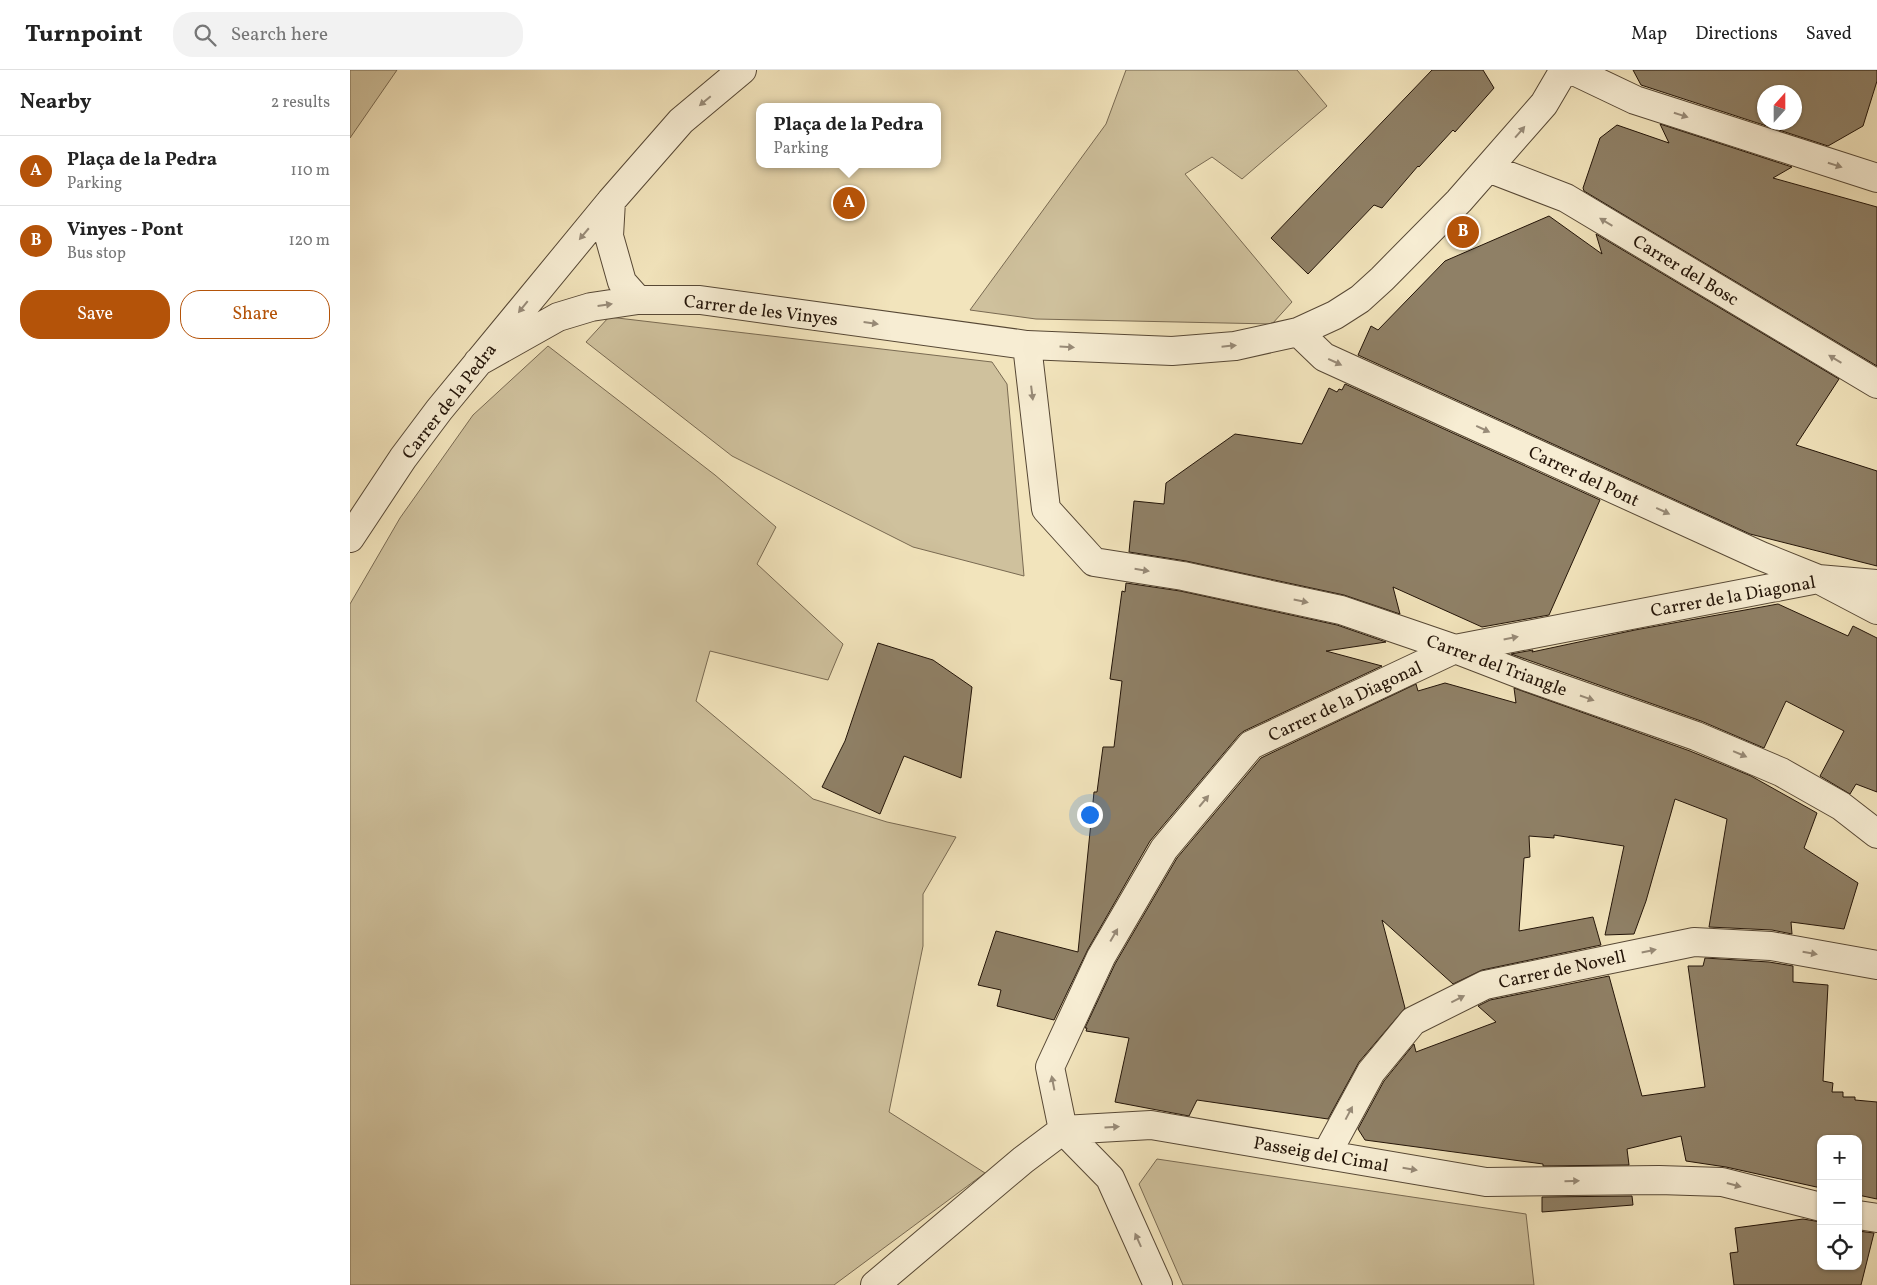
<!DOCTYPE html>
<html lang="en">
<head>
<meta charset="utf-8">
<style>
  :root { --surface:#fff; --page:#f2f2f2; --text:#222; --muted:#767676; --line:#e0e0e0; --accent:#b45309 }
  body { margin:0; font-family:Vollkorn,serif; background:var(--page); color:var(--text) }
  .controls { position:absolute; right:15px; bottom:15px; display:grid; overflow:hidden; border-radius:10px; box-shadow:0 1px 4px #0004 }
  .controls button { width:45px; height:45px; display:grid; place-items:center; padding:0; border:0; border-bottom:1px solid var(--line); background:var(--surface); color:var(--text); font:25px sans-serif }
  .compass { position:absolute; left:1407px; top:15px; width:45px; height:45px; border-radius:50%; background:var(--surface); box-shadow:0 1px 4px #0004; rotate:21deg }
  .you { position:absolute; left:739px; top:744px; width:18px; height:18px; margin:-12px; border:4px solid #fff; border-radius:50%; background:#1a73e8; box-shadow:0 0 0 8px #1a73e833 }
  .badge { display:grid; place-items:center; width:32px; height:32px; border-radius:50%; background:var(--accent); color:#fff; font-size:16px; font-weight:700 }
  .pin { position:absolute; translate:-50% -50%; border:2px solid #fff; box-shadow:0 1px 5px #0006 }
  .popup { position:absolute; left:406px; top:33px; width:185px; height:65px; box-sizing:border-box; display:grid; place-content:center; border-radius:10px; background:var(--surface); filter:drop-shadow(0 1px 4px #0005); font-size:16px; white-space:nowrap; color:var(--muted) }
  .popup b { font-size:19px; color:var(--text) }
  .popup::after { content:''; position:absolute; left:50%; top:100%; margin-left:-10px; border:10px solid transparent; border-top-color:var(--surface) }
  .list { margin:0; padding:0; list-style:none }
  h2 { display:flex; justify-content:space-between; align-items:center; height:65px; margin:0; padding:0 20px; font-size:21px }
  h2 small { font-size:16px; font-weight:400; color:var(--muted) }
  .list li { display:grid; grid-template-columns:32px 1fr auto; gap:15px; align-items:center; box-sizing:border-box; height:70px; padding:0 20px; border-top:1px solid var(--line) }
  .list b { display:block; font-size:19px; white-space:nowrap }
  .list p { margin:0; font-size:16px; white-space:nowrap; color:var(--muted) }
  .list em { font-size:16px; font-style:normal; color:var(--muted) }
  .actions { display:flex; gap:10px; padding:15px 20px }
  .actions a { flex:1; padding:11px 0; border:1px solid var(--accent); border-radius:20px; text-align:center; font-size:18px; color:var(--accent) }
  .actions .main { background:var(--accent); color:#fff }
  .icon { flex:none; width:28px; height:28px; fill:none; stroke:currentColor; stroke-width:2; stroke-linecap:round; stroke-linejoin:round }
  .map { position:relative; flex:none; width:1527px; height:1215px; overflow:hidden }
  header { display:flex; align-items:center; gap:30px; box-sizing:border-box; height:70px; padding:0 25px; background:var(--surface); border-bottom:1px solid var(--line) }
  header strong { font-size:24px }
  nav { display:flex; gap:28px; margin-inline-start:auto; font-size:18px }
  .search { width:350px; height:45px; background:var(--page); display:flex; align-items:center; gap:12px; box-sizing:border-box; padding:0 18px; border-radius:20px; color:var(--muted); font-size:19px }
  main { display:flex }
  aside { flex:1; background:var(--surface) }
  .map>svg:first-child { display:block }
  .green { fill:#cfc19d; stroke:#796a52 }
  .building { fill:#8f8066; stroke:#231408; fill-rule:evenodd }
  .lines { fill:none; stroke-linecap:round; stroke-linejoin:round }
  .minor-casing { stroke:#574835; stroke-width:30 }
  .minor { stroke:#f7edd3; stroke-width:28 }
  .oneway { fill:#988b78 }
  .labels { text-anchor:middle; stroke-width:5; stroke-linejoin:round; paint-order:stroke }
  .street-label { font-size:18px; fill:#231408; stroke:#f7edd3 }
</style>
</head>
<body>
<header>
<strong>Turnpoint</strong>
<div class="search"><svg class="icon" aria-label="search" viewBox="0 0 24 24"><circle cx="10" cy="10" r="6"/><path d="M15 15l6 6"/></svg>Search here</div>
<nav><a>Map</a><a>Directions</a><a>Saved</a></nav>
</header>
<main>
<aside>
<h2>Nearby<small>2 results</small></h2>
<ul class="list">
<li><span class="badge">A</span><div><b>Plaça de la Pedra</b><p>Parking</p></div><em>110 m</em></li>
<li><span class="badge">B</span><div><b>Vinyes - Pont</b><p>Bus stop</p></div><em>120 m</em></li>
</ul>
<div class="actions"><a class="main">Save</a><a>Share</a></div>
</aside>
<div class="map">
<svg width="1527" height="1215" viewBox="0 0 1527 1215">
  <rect width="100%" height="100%" fill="#f2e4bc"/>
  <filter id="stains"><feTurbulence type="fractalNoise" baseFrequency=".004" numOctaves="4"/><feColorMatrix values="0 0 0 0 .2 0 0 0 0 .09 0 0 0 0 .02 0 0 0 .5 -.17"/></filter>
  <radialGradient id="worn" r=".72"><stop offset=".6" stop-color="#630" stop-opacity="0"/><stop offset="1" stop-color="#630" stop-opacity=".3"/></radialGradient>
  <path class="green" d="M0,0H47L0,68Z
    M776,0H947L977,36L892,109L862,87L835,104L942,232L922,254L686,249L620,240L756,54Z
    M259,247L642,292L657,314L674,506L563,477L382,386L236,272Z
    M198,276L365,405L426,457L407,494L493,574L478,610L360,581L346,631L463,729L537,752L606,767L573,824V876L539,1042L635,1103L484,1215H0V534L50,448L123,345Z
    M807,1089L1176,1144L1184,1215H833L789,1114Z"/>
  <path class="building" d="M1082,0H1133L1144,18L1105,62L1103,60L1069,97L1068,96L1032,138L1024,135L958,204L921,168Z
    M1283,0H1527V11L1513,56L1478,76L1291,15ZM1414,22H1444V52H1414Z
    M1310,54L1442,97L1423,108L1527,137V296L1234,121L1233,118L1250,68L1267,55L1319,73Z
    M1199,146L1252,184L1246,164L1489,309L1446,375L1527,401V496L1400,464L1008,285L1021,256L1028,260L1095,191Z
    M995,314L1250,430L1199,545L1132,557L1043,517L1050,544L994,525L836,491L779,482L784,431L814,434L816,413L885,364L952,374L979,318L987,322L989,319L992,320Z
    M776,513L830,521L987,555L1036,572L976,581L1032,596L894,661L889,665L800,771L738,879L704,950L647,936L651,920L628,915L646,861L728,882L744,722H747L753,677H764L772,611L760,609L772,521L775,522Z
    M1428,534L1498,566L1503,556L1527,568V722L1506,714L1500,724L1470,706L1494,661L1436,631L1414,678L1351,651L1161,584L1183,580L1182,582L1285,560Z
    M528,573L583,590L622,617L611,708L554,686L530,744L472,717L495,671Z
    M1095,613L1166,633L1164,618L1340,681L1401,706L1467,743L1454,778L1508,813L1494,859L1441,852L1442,864L1422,860L1359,857L1377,749L1325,729L1296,831L1284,864L1255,865L1274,776L1204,765V768L1179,766L1180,787L1174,788L1169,861L1243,847L1251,875L1132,900L1103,914L1032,850L1055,938L1009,992L978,1049L847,1030L839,1046L765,1032L779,968L736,961L737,958H735L765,894L827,788L911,688L1066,614L1068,621Z
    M1355,888L1419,892L1443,896V912L1478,915L1473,1011L1483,1013L1482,1022H1493V1027H1505V1030L1527,1032V1129L1508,1125V1069H1471V1118L1376,1097L1336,1091L1331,1066L1277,1079L1279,1095L1193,1096V1094L1015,1070L1008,1059L1034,1011L1064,974L1066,982L1146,952L1128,936L1140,930L1259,906L1292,1026L1355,1017L1338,896H1353Z
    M1282,1126L1283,1135L1192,1142V1127Z
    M1453,1149L1471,1152V1196H1508V1161L1524,1163L1511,1215H1384L1380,1183L1388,1182L1385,1158Z"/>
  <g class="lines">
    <g class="minor-casing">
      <path id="minor" d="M1222,0L1285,30L1527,108
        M1138,98L1216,128L1527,314
        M261,131L259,166L272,212L288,230
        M948,262L974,287L1411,486L1468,509L1527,540
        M677,275L696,439L744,492L833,506L991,540L1105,579L1175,606L1346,666L1431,702L1491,736L1527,764
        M128,292L208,247L241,237L288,230H350L677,275L822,281L885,276L948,262L985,245L1010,229L1032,209L1109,131L1194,34L1214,0
        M0,468L53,388L89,340L261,131L331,51L392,0
        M713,1060L700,997L751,887L814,779L901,675L1105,579L1468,509L1527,514
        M713,1060L760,1108L808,1215
        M976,1085L1021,1002L1063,951L1135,915L1344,872L1421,876L1527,895
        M1508,1145L1527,1148
        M525,1215L673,1090L713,1060L801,1055L1136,1112L1309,1110L1372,1112L1471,1137"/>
    </g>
    <use href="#minor" class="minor"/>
  </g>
  <defs><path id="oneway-solid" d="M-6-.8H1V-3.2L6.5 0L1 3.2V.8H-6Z" transform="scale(1.25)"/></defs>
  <g class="oneway">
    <use href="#oneway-solid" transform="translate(355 31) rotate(140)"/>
    <use href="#oneway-solid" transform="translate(1331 45) rotate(18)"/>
    <use href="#oneway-solid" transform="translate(1170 62) rotate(-49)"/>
    <use href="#oneway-solid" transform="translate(1485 95) rotate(18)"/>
    <use href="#oneway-solid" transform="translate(1256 152) rotate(-149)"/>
    <use href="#oneway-solid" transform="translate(234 164) rotate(130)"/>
    <use href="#oneway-solid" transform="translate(255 235) rotate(-8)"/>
    <use href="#oneway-solid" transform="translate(173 237) rotate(129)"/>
    <use href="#oneway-solid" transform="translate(521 253) rotate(8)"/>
    <use href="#oneway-solid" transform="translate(879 276) rotate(-6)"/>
    <use href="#oneway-solid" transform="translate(717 277) rotate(4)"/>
    <use href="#oneway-solid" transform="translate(1485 289) rotate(-149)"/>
    <use href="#oneway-solid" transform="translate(985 292) rotate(25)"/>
    <use href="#oneway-solid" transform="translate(682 323) rotate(83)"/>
    <use href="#oneway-solid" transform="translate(1133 359) rotate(25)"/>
    <use href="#oneway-solid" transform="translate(1313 441) rotate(25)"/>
    <use href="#oneway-solid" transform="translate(792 500) rotate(9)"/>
    <use href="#oneway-solid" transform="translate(951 531) rotate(12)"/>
    <use href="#oneway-solid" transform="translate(1161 568) rotate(-11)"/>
    <use href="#oneway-solid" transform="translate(1237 628) rotate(19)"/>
    <use href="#oneway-solid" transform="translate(1390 684) rotate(23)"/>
    <use href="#oneway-solid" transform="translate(854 731) rotate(-50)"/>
    <use href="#oneway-solid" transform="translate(764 865) rotate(-60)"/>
    <use href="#oneway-solid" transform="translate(1299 881) rotate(-12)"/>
    <use href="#oneway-solid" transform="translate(1460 883) rotate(10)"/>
    <use href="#oneway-solid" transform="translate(1108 929) rotate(-27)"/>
    <use href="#oneway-solid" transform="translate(703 1013) rotate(-101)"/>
    <use href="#oneway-solid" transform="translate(999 1043) rotate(-62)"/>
    <use href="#oneway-solid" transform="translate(762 1057) rotate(-4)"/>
    <use href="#oneway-solid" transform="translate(1060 1099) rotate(9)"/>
    <use href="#oneway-solid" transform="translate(1222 1111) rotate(-1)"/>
    <use href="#oneway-solid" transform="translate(1384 1115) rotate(15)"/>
    <use href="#oneway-solid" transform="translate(788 1170) rotate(-114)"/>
  </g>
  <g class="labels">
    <g class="street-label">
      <text transform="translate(1336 200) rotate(31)" y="6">Carrer del Bosc</text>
      <text transform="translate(411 240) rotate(7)" y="6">Carrer de les Vinyes</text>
      <text transform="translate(99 331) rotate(-52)" y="6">Carrer de la Pedra</text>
      <text transform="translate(1234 406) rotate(25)" y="6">Carrer del Pont</text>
      <text transform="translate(1383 526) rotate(-10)" y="6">Carrer de la Diagonal</text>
      <text transform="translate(1147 595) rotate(20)" y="6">Carrer del Triangle</text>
      <text transform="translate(995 631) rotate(-25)" y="6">Carrer de la Diagonal</text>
      <text transform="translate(1212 899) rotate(-12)" y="6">Carrer de Novell</text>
      <text transform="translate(971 1084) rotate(10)" y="6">Passeig del Cimal</text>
    </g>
  </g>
  <rect width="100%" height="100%" filter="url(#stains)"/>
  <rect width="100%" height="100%" fill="url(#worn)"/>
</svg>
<div class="controls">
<button>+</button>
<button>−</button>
<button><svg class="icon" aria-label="locate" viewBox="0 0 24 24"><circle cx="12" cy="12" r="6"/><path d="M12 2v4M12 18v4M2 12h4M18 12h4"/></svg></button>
</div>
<svg class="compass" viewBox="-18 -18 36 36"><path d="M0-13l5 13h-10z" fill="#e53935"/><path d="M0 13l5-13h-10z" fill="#767676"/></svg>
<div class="you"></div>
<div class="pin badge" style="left:499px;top:133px">A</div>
<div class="popup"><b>Plaça de la Pedra</b>Parking</div>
<div class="pin badge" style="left:1113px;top:162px">B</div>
</div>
</main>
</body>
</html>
